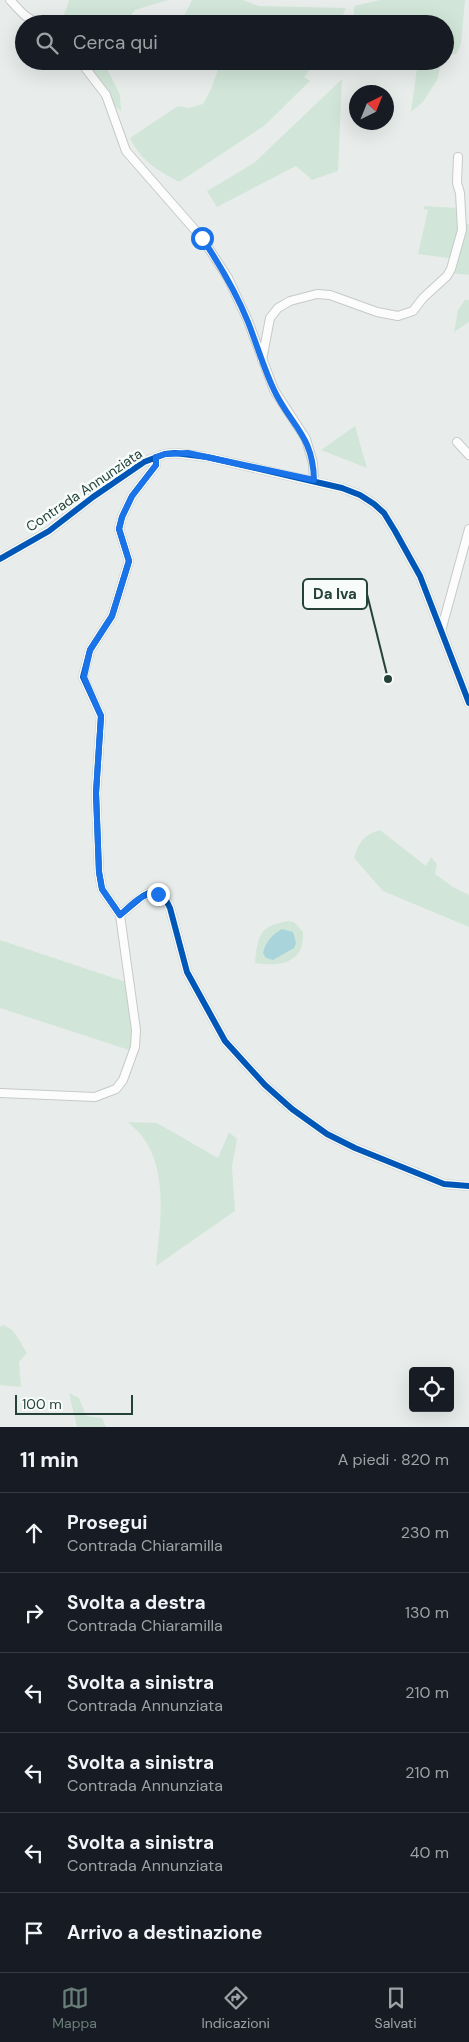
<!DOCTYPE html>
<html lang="it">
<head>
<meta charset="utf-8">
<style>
  :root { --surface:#171b24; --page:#20242c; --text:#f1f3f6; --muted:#9ea1a6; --line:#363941; --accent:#697e78 }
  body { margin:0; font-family:"DM Sans",sans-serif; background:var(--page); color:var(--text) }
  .controls { position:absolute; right:15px; bottom:15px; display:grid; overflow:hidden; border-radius:5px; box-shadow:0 5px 20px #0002 }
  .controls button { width:45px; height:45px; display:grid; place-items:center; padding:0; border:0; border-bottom:1px solid var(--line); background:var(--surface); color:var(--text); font:25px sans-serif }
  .compass { position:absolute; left:349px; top:85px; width:45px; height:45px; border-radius:50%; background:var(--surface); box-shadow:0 5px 20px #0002; rotate:43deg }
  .scale { position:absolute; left:15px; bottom:12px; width:118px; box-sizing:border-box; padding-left:5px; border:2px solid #24423a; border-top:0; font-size:14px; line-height:18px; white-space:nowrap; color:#24423a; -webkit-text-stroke:4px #f7fbf9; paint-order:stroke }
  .stop { position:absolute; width:15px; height:15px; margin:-11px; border:4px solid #1a73e8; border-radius:50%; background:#fff }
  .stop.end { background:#1a73e8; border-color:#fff; box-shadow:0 1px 5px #0008 }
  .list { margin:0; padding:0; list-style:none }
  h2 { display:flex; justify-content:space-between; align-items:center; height:65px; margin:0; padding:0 20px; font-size:21px }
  h2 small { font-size:16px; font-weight:400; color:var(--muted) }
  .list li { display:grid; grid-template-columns:32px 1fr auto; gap:15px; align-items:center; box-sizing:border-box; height:80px; padding:0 20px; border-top:1px solid var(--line) }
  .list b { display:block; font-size:19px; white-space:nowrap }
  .list p { margin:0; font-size:16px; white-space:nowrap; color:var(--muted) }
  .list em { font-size:16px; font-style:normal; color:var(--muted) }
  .icon { flex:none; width:28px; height:28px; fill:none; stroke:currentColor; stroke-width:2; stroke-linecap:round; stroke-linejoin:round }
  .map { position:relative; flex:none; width:469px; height:1427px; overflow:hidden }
  .search { position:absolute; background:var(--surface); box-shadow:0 5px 20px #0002; left:15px; right:15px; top:15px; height:55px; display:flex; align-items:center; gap:12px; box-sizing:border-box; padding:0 18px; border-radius:28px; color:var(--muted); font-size:19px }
  .sheet { height:545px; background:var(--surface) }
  nav { display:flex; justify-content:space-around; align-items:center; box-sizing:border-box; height:70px; border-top:1px solid var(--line); background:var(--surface); font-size:14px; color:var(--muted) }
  nav a { display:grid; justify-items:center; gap:2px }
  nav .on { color:var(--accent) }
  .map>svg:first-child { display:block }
  .green { fill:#d1e6d8 }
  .water { fill:#a9d4db }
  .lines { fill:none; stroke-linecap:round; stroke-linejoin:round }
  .minor-casing { stroke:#c5cac8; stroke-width:10 }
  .minor { stroke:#fcfcfc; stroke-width:8 }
  .cycleway-casing { stroke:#f7fbf9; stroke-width:9 }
  .cycleway { stroke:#0057b8; stroke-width:6 }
  .route { stroke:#1a73e8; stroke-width:6 }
  .labels { text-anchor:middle; stroke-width:5; stroke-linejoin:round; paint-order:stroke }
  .street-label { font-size:14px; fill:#24423a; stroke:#f7fbf9 }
  .leader { fill:none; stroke:#24423a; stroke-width:2 }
  .callout-dot { fill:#24423a; stroke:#f7fbf9; stroke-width:2 }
  .callout { fill:#f7fbf9; stroke:#24423a; stroke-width:2 }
  .callout-label { font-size:15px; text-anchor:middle; font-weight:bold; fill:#24423a }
</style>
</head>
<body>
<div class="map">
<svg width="469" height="1427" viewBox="0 0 469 1427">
  <rect width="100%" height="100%" fill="#e8edeb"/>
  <path class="green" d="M69,0H168L135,10L124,24H67L63,18Z
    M192,0H243L259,6L346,8L339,24H180Z
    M380,0H466L465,1L461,44L456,54H445V24H375L354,15V6Z
    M84,61H103L120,95L121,111L115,106L108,89Z
    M220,61H316L304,77L310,81L264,126L179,182C157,170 141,161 130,138L178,106L189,108L203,104L211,89L220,64Z
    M418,61H442L437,80L423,102L411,112Z
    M342,79L338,171L312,180L296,166L217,207L207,191L254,163Z
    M424,206L458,208L459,222L469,224V275L451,273L455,259L418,254L428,210L424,209Z
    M465,300H469V322L454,332L458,310Z
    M355,426L367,468L321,450Z
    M380,830L426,866L431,857L437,864L435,874L453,887L469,895V927L383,891L354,858C360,841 362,836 380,830Z
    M288,921L294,922L303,932C305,963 280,967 255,963C258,935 259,926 288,921Z
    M0,940L129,983L134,1034L132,1051L0,1008Z
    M128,1122L157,1123L218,1158L229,1132L237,1139L232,1167L235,1211L156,1266C160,1224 169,1172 142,1136C138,1131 132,1126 128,1122Z
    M3,1325C17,1330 20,1343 27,1353L19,1362L21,1387L0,1385V1327Z
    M69,1393L79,1398L86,1416L102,1418L106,1427H77Z"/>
  <path class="water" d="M282,929L293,932L296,943L294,948L273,960L266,958L263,953C266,941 272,935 282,929Z"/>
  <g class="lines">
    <g class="minor-casing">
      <path id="minor" d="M10,0C18,8 26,20 38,22C46,23 54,18 61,24
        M80,61L106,95L126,151L202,238L228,278L248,321L274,390L306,439L313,463L314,480
        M262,360L270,318L278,308L290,301L317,294L330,295L377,312L398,316L413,311L423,298L447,276L451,269L462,230L460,193L457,183L458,157
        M457,442L469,455
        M156,457V465L132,496L122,517L119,529L129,561L112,616L90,650L83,677L101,716L96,793L99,872L102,889L120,915L143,896L151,892L158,894L165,898L170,908L187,972L225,1041L265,1085L292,1109L327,1134L355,1148L444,1184L469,1186
        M0,559L49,531L93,497L144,462L165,454L175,453L207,457L342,488L360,495L374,504L384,513L395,531L420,576L469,703
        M441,631L469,529
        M0,1093L95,1097L116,1089L123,1080L135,1047L136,1030L120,915"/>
    </g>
    <use href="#minor" class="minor"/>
    <g class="cycleway-casing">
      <path id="cycleway" d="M156,457V465L132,496L122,517L119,529L129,561L112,616L90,650L83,677L101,716L96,793L99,872L102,889L120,915L143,896L151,892L158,894L165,898L170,908L187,972L225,1041L265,1085L292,1109L327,1134L355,1148L444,1184L469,1186
        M0,559L49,531L93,497L144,462L165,454L175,453L207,457L342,488L360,495L374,504L384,513L395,531L420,576L469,703"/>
    </g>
    <use href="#cycleway" class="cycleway"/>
  </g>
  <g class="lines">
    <path class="route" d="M158,894C142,891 131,906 120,915L102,889L99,872L96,793L101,716L84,677L90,650L112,616L129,561L119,529L122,517L132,496L156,465V457L165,454L188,453L314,480C313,435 291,426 274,390C264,369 257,345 248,322C236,292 220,265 202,238"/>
  </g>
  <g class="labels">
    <g class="street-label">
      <text transform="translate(84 490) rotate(-34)" y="5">Contrada Annunziata</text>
    </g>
  </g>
  <path class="leader" d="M388 679L367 594"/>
  <circle class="callout-dot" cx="388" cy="679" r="5"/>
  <rect class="callout" x="303" y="579" width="64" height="30" rx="5"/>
  <g class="callout-label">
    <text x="335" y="599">Da Iva</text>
  </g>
</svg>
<div class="controls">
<button><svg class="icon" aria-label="locate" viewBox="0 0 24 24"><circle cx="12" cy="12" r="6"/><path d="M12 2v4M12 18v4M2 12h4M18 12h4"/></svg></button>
</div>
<svg class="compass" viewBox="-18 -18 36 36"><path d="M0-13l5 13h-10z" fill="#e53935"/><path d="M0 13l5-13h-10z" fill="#9ea1a6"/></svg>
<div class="scale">100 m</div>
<div class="stop" style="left:202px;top:238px"></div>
<div class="stop end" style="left:158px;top:894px"></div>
<div class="search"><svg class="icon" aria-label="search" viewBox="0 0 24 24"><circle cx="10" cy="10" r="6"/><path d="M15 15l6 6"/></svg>Cerca qui</div>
</div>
<section class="sheet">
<h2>11 min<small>A piedi · 820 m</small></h2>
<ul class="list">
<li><svg class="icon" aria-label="ahead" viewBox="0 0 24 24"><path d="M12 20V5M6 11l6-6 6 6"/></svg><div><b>Prosegui</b><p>Contrada Chiaramilla</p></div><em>230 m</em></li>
<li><svg class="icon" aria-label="right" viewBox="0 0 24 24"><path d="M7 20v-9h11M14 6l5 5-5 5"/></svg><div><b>Svolta a destra</b><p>Contrada Chiaramilla</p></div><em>130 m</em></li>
<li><svg class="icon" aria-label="left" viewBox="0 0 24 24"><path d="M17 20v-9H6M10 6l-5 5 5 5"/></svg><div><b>Svolta a sinistra</b><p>Contrada Annunziata</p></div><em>210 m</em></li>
<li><svg class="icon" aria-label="left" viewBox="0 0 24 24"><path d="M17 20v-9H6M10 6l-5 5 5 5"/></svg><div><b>Svolta a sinistra</b><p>Contrada Annunziata</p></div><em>210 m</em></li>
<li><svg class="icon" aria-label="left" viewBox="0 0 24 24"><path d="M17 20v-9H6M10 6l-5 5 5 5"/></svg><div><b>Svolta a sinistra</b><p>Contrada Annunziata</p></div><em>40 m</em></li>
<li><svg class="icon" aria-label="arrive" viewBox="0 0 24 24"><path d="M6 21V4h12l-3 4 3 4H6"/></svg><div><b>Arrivo a destinazione</b></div></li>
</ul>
</section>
<nav>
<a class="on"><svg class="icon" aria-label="map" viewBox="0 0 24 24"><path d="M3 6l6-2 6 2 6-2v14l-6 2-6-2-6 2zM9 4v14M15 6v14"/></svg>Mappa</a>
<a><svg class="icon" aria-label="directions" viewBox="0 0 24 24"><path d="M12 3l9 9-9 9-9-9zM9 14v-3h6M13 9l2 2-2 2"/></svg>Indicazioni</a>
<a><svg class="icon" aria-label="saved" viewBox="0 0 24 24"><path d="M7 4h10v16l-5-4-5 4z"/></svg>Salvati</a>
</nav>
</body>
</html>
